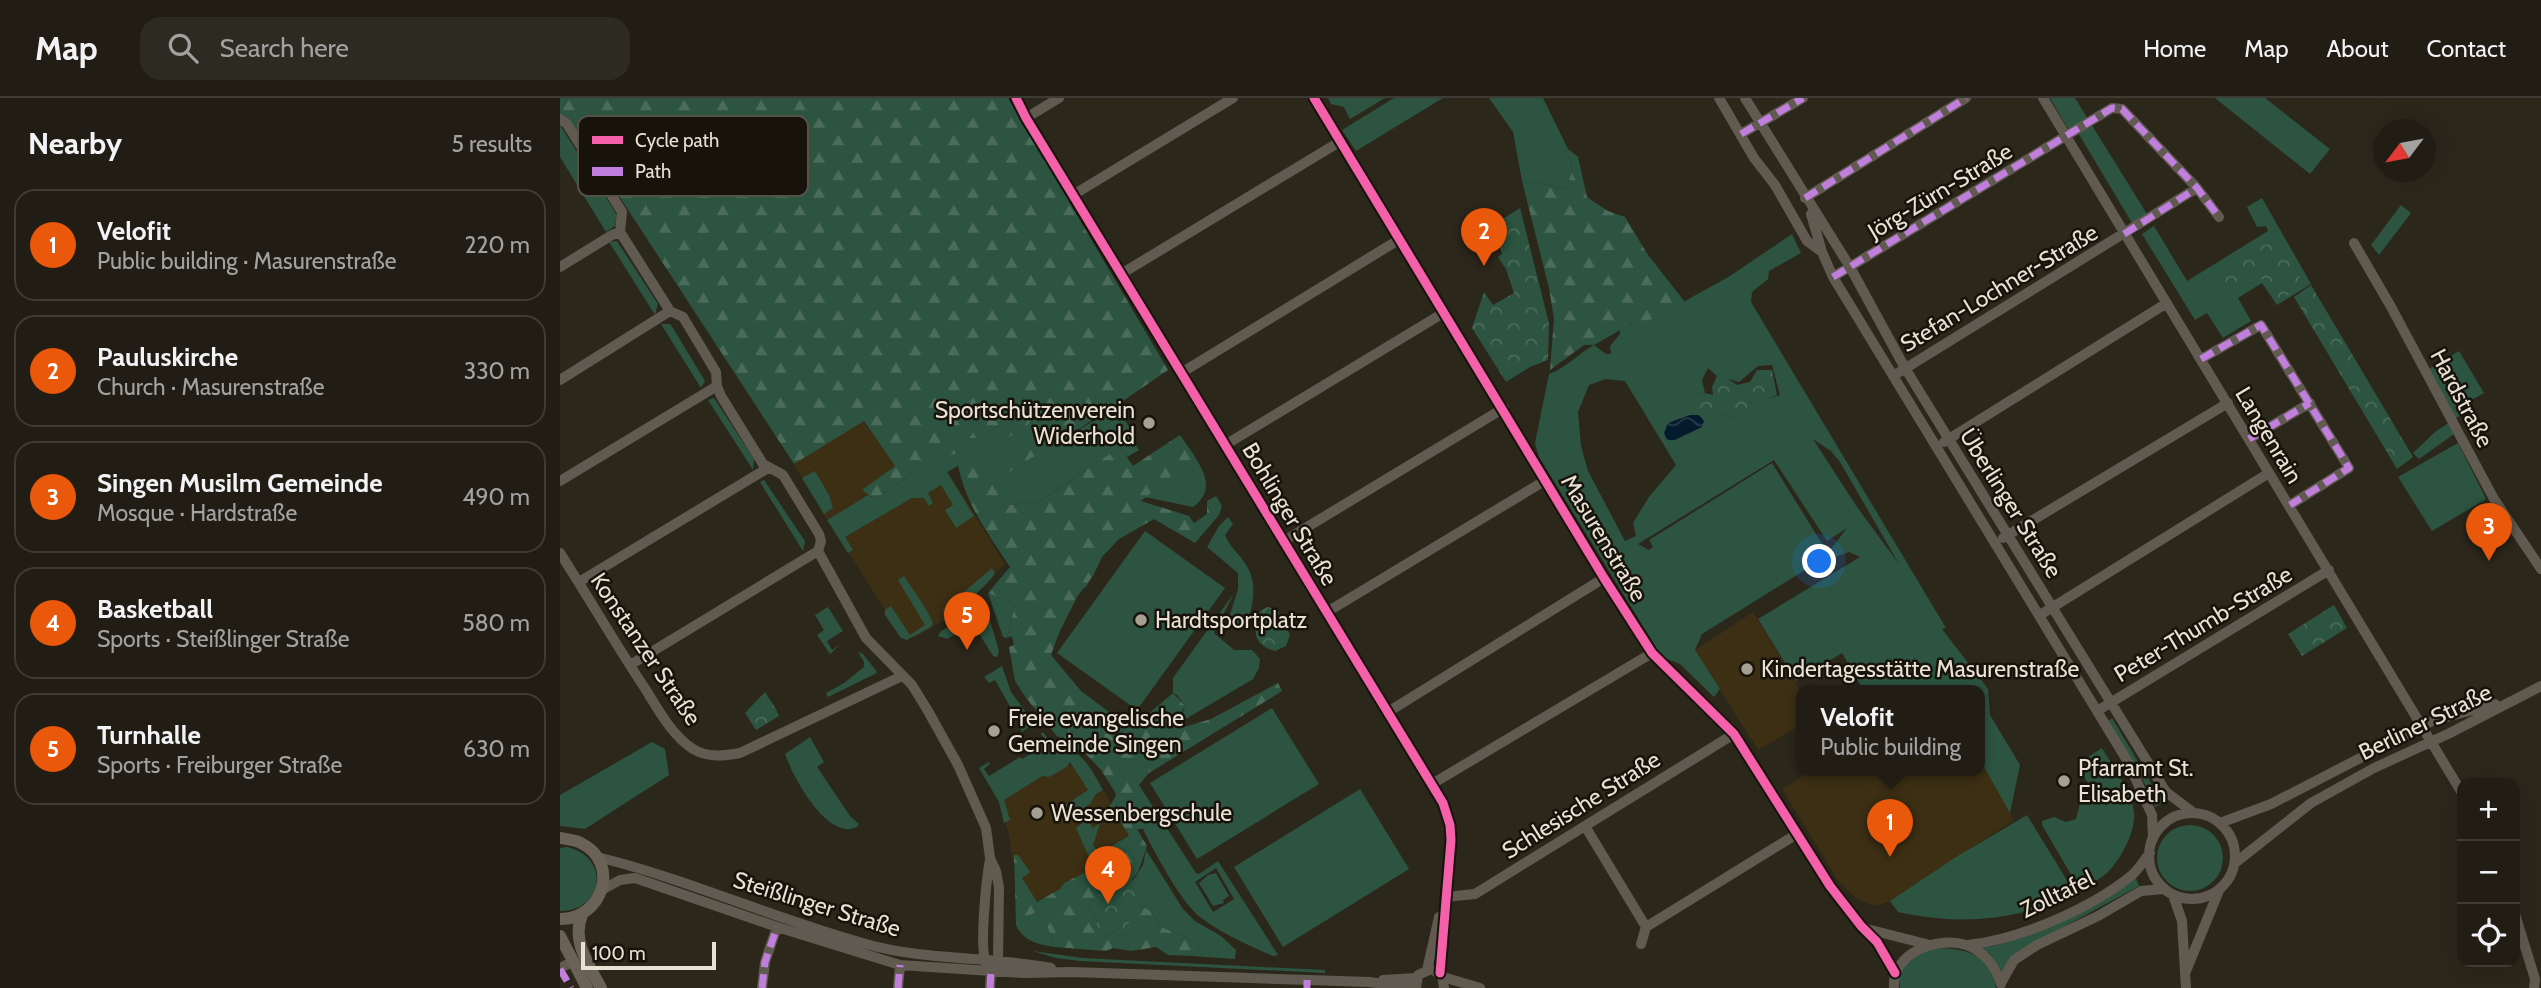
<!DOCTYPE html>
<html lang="en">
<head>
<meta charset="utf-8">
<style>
  :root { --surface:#211d14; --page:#2d2a22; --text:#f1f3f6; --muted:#a2a2a0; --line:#3e3b34; --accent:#ea580c }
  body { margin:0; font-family:Cabin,sans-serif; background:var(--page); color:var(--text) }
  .controls { position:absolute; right:21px; bottom:21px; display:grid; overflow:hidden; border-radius:14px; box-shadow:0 7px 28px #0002 }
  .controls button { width:63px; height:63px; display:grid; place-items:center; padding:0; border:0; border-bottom:2px solid var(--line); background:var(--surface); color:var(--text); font:35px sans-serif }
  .compass { position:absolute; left:1813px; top:21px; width:63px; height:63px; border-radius:50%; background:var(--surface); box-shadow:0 7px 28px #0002; rotate:238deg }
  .scale { position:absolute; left:21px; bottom:18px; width:135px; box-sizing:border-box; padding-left:7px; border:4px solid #e8e1d4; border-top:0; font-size:19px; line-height:24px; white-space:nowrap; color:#e8e1d4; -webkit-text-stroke:5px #18130a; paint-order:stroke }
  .you { position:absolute; left:1260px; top:464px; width:24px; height:24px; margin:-18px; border:5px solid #fff; border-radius:50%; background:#1a73e8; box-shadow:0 0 0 10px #1a73e833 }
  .badge { display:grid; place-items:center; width:46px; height:46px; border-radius:50%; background:var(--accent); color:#fff; font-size:23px; font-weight:700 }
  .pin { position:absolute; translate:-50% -58px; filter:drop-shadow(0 2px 4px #0008) }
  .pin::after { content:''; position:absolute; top:37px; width:24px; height:21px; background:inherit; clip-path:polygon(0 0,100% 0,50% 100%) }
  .popup { position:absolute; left:1236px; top:587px; width:189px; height:91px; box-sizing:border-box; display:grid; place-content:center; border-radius:14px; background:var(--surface); filter:drop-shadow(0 2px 5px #0005); font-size:23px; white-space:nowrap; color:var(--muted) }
  .popup b { font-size:26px; color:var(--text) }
  .popup::after { content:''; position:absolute; left:50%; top:100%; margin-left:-14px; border:14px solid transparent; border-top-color:var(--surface) }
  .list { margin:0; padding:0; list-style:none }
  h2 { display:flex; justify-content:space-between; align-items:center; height:91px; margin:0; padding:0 28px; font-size:30px }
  h2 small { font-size:23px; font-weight:400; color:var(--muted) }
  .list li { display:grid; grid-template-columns:46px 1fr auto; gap:21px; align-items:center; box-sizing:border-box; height:112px; margin:0 14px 14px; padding:0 14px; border:2px solid var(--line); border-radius:21px }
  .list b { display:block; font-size:26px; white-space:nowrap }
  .list p { margin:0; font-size:23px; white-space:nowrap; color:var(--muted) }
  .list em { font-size:23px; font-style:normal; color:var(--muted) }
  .icon { flex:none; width:38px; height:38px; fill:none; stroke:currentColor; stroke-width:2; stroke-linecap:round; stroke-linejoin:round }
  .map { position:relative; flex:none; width:1981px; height:890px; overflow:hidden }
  header { display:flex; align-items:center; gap:42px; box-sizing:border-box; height:98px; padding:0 35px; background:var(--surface); border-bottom:2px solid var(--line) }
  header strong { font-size:33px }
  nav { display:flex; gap:38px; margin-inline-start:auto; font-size:24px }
  .search { width:490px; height:63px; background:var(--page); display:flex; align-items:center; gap:18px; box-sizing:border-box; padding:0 24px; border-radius:21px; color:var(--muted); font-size:26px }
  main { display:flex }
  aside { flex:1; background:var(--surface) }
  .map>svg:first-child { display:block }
  .built { fill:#3c2f14 }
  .green { fill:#2c5440; fill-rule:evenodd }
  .forest { fill:url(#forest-firs) }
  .park { fill:url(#park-crowns) }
  .water { fill:url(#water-waves) }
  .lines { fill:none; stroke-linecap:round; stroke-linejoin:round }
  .minor { stroke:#615a51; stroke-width:10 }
  .major { stroke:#6a6257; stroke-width:12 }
  .quiet { stroke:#c07fdc; stroke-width:7; stroke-dasharray:14 7; stroke-linecap:butt }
  .cycleway-casing { stroke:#18130a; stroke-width:13 }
  .cycleway { stroke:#f560ab; stroke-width:9 }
  .poi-dot { fill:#a6a093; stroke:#18130a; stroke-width:2.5 }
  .labels { text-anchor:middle; stroke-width:5; stroke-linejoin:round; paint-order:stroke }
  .street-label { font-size:23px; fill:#e8e1d4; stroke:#18130a }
  .poi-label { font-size:23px; fill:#e8e1d4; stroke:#18130a; text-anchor:start }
  .key { fill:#18130a; stroke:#565147; stroke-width:2 }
  .key-label { font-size:19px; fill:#e8e1d4 }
</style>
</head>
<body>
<header>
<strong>Map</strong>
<div class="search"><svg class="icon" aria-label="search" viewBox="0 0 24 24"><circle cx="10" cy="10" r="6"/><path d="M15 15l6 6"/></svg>Search here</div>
<nav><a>Home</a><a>Map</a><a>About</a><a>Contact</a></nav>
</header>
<main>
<aside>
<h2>Nearby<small>5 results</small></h2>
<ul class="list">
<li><span class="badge">1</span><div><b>Velofit</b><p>Public building · Masurenstraße</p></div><em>220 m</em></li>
<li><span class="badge">2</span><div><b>Pauluskirche</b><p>Church · Masurenstraße</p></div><em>330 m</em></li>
<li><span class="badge">3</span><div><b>Singen Musilm Gemeinde</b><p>Mosque · Hardstraße</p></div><em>490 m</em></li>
<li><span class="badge">4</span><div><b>Basketball</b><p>Sports · Steißlinger Straße</p></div><em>580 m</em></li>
<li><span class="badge">5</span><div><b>Turnhalle</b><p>Sports · Freiburger Straße</p></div><em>630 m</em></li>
</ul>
</aside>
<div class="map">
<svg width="1981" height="890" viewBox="0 0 1981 890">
  <defs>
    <pattern id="forest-firs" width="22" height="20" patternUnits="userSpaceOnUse" patternTransform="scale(1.75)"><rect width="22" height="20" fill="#2c5440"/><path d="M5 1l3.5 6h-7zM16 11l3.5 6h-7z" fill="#4b6c5b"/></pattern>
    <pattern id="park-crowns" width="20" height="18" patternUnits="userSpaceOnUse" patternTransform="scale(1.75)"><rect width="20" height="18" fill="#2c5440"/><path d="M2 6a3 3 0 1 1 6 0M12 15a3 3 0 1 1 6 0" fill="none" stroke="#4b6c5b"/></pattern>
    <pattern id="water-waves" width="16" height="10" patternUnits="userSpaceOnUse" patternTransform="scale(1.75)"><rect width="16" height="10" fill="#041b2e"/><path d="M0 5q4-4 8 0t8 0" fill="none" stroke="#293c4b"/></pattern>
  </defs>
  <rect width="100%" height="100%" fill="#2c271b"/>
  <path class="built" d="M303,323L335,368L302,392L308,397L267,422L234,366Z
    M389,376L445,466L387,520L355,539L338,533L281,442Z
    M1193,514L1241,594V627L1198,652L1135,552Z
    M522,660L571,735L539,756L528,773L504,785L501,791L476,804L452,762L449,737L439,704L482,678L489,679Z
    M1419,660L1454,722L1330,803L1315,808L1297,801L1279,784L1222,691L1251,673H1419Z"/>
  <path class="green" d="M768,0H825L790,21L784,9L771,6Z
    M834,0H883L796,53L782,32Z
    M929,0H983L1008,51L1012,73L1006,90L962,83L953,34Z
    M1490,0H1515L1587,116L1572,125L1517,33L1511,36Z
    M1655,0H1705L1770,51L1750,76Z
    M0,27L57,117L55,128L46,134L0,59Z
    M1702,100L1751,186L1717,207L1702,185L1678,200L1691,223L1663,240L1647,215L1635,222L1582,136L1594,128L1627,183L1708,133L1706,128L1697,129L1687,109Z
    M1841,107L1851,115L1819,157L1811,147Z
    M1232,136L1241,155L1209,173L1208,181L1192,194L1191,204L1386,530L1382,531L1428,591L1430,617L1460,667L1450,715L1419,660V593H1304L1282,555L1236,583L1198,521L1300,459L1289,454L1272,460L1270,452L1287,430L1267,443L1214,362L1078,446L1089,452L1093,449L1089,442L1212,365L1269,457L1142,536L1135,552L1160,591L1154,599L1120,566L1102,559L979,359L975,345L989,276C1006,270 1018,256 1034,247L1046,256H1051L1050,248L1060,236V231C1078,222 1106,217 1127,208L1125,203L1170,178ZM1212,267L1220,297L1209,301L1205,294H1203L1201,309L1194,305L1186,306V314L1180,321L1156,315L1135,316L1136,297L1145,295L1142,282L1148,270L1157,278L1179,284L1198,268ZM1046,281L1065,283L1116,367L1089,399L1073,425L1076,438L1065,443L1028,373L1021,348L1018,314L1029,287ZM1253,341L1271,353L1280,364L1339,466L1297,409Z
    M57,143L98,206L95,217L49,144Z
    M101,226H110L113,230L145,283L141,290Z
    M1899,253L1924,295L1908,304L1912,311L1894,321L1867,272Z
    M154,300L194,361L193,372L148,302Z
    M558,310L576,341L573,343L579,352L567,359L560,349L479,404L449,407L411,361L387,374L414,418L396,430L385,412L393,407L381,387L368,395L373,405L369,408L364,400H352L285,439L293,452L288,455L269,425L267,422L308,397L315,402L347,379L375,351L403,341L417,340L439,328L472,319L484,327L467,342L427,370L438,380L492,346Z
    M1889,325L1894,336L1859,361L1853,355L1876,333Z
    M1898,345L1926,401L1872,433L1838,379Z
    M629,350C643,371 657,391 633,409L580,398L545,422L514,462L534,476L525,490L509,478L502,480L467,541C462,570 480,589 499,609L486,602L476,590L472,594L461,577L452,538L458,519L487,471L516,449L542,417L559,403Z
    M255,373L269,397L273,410L264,416L242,380Z
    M204,382L245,443L243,453L200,384Z
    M668,419L673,426L665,437C670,449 678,455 685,465C698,484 693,502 689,522L676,529L671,528L668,523L678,491V475L647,449L659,428Z
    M585,433L665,490L577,612L497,555Z
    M432,470L435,476C421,493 405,506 387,520H384L383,512Z
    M344,478C354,494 365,507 373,525L371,529L347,542L341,540L325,517V512L331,508L350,537L365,527L338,482Z
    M428,495L455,506L447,540L443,539Z
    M674,495L654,535L674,552H692L700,561L699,570L693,581L619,625L625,608L617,597L613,595V580Z
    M268,509L283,533L267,543L272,552L280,547L270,556L257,537L264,532L255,517Z
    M417,511H423L429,519L439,553L437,559L433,558L413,526L387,541L378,538L380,534Z
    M298,554L303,556L317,574L315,576L268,599L266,595L284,585L304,569V564Z
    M442,568L451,594L474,625L462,634L460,630L461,628L435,582L429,585L424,579Z
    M712,610L759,686L637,761L590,685Z
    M1552,620L1597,695L1606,703L1595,709L1592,698L1548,623Z
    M483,634L490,644L494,642C503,647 517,654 523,661C531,669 537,682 543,692L536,696L530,706L507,720L501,710L528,692L510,664L507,669L489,679L482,678L444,702L450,722L444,725L439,704L419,670L429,664L430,666L424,671L429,678L460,659L462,661L480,650L479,647L486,643L481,636Z
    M250,639L264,664L257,669L290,718L299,726L297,729C293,730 289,732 286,731C260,728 233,679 225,656Z
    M92,644L105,651L109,677L25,731L0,728V697Z
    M1542,650C1553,669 1571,691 1574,714C1576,733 1561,761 1548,774C1541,781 1529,786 1520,792L1482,727V723L1494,719L1506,724L1516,721L1520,705L1534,696L1517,666Z
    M573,651L587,665L589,675L579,687L636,775L639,776L658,763L718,857L713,858C688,847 662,836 640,819C620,803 595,755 583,731L587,723L565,679L577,661ZM656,770L674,801L653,814L635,784Z
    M800,691L849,771L723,849L674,769Z
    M1467,717L1516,797C1455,822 1402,828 1338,814L1330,803L1396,759Z
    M527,721L533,730L540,725L533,747L539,756L566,739L547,758L533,768L516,730Z
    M1597 760a33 33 0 1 1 66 0a33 33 0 1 1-66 0Z
    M7,749C51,759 44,813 0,813V750Z
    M586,752L623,811L635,823L661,838L676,852L675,861L631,858L638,852L640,845L601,829L591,813L580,807L594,800L576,778L583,767Z
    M656,775L669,798L663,802L664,805L653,808L639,785L648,777Z
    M1576,780L1579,788L1459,853L1451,859L1442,874L1429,855L1421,850C1477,842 1526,807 1576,780Z
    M478,814L486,824L494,849C478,846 464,844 456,827H462L472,816Z
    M1376,850C1407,851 1430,855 1436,890H1340C1335,866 1356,855 1376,850Z
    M473,853L522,860L765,872V875L520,863L496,860Z"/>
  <path class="forest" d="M0,0H448L608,272L554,309L439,380L449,407L479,404L560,349L573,368L620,337L635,359L581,403L629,418L634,425L647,416V403L656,398L662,408L659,417L635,445L594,421L559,441L542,459L534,476L517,499L499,535L491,557L521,593L557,620L579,624L613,595L625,608L616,623L621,630L651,621L718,585L722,593L589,675L587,665L577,661L565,679L572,687L587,723L583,731H577L587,748L578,774L567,787L550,784L529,808L537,824L539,835L546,837L553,833L560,838L565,836V815L580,807L591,813L601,829L640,845L638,852L631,858L608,857L596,849L571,853L553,850L546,853L494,849L486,824L477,814L472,816L462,828L456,827L454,757H458L470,774L462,780L477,804L500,791L504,785L528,773L569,737L550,708L556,697L555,694L541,672L525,655L511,649L496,637L466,600L455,583L449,549L454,547L452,538L447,540L455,506L428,495L450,469C429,437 405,405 398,367L411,361L431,374L426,370L467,342L484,327L473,319L465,331L448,339L439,328L417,340L403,341L395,356L384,358L375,352L347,379L315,402L302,392L335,368L304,323L234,366L14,29L0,21Z
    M1008,51L1018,59L1027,99L1048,113L1065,119L1088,157L1128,208L1101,219L1071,226L1034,247H1024L990,272L994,221L989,190L962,83L1006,90L1012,73Z"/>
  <path class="park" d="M960,110L989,225L988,262L970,269L946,284L912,230L924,194L933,207L954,195L946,171L938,159L942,156L939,141L931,138L927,131Z
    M1715,145L1728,148L1743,188L1719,203L1702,181L1666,204L1648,175L1689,149Z
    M1751,187L1853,359L1837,371L1734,199Z
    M1197,272H1212L1217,297L1209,301L1205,294H1203L1202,309L1197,313L1194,305L1187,306L1188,318L1180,321L1156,315L1135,317L1130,308L1136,297L1145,295L1153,297L1152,289L1157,278L1165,279L1177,287L1190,284Z
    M1774,507L1787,530L1742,558L1728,536Z
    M708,509L718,513L730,537L726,548L715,553C693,547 692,532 700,513Z
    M205,594L216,611L219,618L196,632L185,615Z
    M576,778L594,800L565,815V819L579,838L571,841L565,836L560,838L553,833L546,837L539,835L536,829L537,824L529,808L550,784L558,780L567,787Z"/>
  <path class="water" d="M1130,317H1139L1144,323L1142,329L1115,342H1107L1104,335L1108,325Z"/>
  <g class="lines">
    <path class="minor" d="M456,0L466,20L883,705L890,727L891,742L880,875
      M754,0L1044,480L1092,555L1174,636L1270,788L1301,828L1317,844L1335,875
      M1159,0L1194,60L1215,87L1247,143L1262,154
      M1185,0L1290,169L1345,270L1606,694L1634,715
      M1483,0L1902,695
      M466,20L499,0
      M0,21L7,26L62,114L60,134L110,213L123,219L156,274L157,288L161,298L203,366L223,377L259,436L261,443L258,453L306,540L352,587L368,613L398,667L426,730L430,760L436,773L439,790L438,861L431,873L430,890
      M1181,36L1243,0
      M513,97L673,0
      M1245,100L1406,0
      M1251,116L1262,154L1273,179L1568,664L1592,717L1593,741
      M1794,145L1830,207L1934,401L1981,471
      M0,169L52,137L60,134
      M561,176L781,43
      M1273,179L1552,10L1562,11L1637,90L1659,119
      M1641,261L1701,227L1789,370L1730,407
      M621,275L840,141
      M1333,278L1637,90
      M0,282L110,213
      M1689,341L1750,305
      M1384,344L1607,205
      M665,347L885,214
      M0,383L157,288
      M1443,440L1668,305
      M724,443L944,310
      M0,455C29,500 56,547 86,592C99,613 112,637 133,651C148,660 164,658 180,655L342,578
      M19,484L208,370
      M767,514L986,382
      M1480,517L1709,375
      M70,567L258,453
      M1537,613L1769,472
      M828,614L1044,480
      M872,686L1092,555
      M1589 758a43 43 0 1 1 86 0a43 43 0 1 1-86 0Z
      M1660,725L1711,706L1872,623L1935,606
      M1025,728L1086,829L1237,736
      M37,759C128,781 214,821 306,846C366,863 430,858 491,870
      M1675,765L1751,705L1814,670L1888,636L1981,588
      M42,792L60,782L75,780L217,829L340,867L463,875L512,874L809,884L856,890
      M1613,797L1622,823L1626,890
      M885,799L915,796L1174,636
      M1955,816L1975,881L1974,890
      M1307,831L1370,847
      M1081,846L1086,829
      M1407,847C1459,842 1532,810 1572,777C1579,771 1584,762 1590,755
      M427,867C418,855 427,778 430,761
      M0,870L14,863
      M867,872L879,819
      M1626,873L1660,790
      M883,879L920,890
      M823,882L856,880
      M1441,885L1454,862L1477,847L1538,818L1581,793L1603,791
      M202,890L205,864L217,829
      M338,890L340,867
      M856,890L858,877L871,871L882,877L884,890
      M1334,890C1331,855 1377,838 1406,847C1424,853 1436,869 1441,886"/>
    <path class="major" d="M0,740C7,741 15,742 21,745C61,765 43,821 0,821
      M22,817C11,843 29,867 41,890
      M0,838L27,890"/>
    <path class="quiet" d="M1181,36L1243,0
      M1245,100L1406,0
      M1564,136L1637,90
      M1273,179L1552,10L1562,11L1637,90L1659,119
      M1641,261L1701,227L1789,370L1730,407
      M1689,341L1750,305
      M0,871L11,890
      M202,890L205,864L217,829
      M338,890L340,867
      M430,890L431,873
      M747,890V882"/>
    <g class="cycleway-casing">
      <path id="cycleway" d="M456,0L466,20L883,705L890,727L891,742L880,875
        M754,0L1044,480L1092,555L1174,636L1270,788L1301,828L1317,844L1335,875"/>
    </g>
    <use href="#cycleway" class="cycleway"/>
  </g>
  <g class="poi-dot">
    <circle cx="589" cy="325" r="7"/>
    <circle cx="581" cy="522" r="7"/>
    <circle cx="1187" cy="571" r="7"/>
    <circle cx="434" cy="633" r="7"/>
    <circle cx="1504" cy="683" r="7"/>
    <circle cx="477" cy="715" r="7"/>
  </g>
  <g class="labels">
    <g class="street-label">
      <text transform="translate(1380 93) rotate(-31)" y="8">Jörg-Zürn-Straße</text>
      <text transform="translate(1439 190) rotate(-31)" y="8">Stefan-Lochner-Straße</text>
      <text transform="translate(1902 300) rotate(62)" y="8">Hardstraße</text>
      <text transform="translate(1709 337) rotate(59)" y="8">Langenrain</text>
      <text transform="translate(1451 405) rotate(58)" y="8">Überlinger Straße</text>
      <text transform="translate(730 416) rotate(59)" y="8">Bohlinger Straße</text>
      <text transform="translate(1044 440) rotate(59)" y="8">Masurenstraße</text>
      <text transform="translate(1643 526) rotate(-31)" y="8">Peter-Thumb-Straße</text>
      <text transform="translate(86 551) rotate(56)" y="8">Konstanzer Straße</text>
      <text transform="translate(1865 624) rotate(-26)" y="8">Berliner Straße</text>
      <text transform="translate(1021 707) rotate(-32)" y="8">Schlesische Straße</text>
      <text transform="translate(1497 796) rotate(-26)" y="8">Zolltafel</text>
      <text transform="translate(257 806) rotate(17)" y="8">Steißlinger Straße</text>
    </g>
    <g class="poi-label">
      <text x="575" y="320" text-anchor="end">Sportschützenverein<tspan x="575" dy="26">Widerhold</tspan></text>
      <text x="595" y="530">Hardtsportplatz</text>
      <text x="1201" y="579">Kindertagesstätte Masurenstraße</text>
      <text x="448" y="628">Freie evangelische<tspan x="448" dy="26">Gemeinde Singen</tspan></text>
      <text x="1518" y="678">Pfarramt St.<tspan x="1518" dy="26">Elisabeth</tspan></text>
      <text x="491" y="723">Wessenbergschule</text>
    </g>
  </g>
  <rect x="18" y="18" width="230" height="80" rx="10" class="key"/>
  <rect x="32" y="38" width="31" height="8" fill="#f560ab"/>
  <rect x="32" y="69" width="31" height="9" fill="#c07fdc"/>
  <g class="key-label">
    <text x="75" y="49">Cycle path</text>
    <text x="75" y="80">Path</text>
  </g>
</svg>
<div class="controls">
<button>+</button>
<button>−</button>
<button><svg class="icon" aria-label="locate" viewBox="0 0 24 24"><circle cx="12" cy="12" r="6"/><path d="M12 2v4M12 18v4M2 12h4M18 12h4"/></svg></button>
</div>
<svg class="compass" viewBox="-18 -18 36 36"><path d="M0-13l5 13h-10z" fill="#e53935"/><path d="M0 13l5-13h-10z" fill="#a2a2a0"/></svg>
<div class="scale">100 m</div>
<div class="you"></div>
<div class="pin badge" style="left:1330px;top:759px">1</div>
<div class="popup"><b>Velofit</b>Public building</div>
<div class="pin badge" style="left:924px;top:168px">2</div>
<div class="pin badge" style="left:1929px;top:463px">3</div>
<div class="pin badge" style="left:548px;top:806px">4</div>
<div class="pin badge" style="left:407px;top:552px">5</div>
</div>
</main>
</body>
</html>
